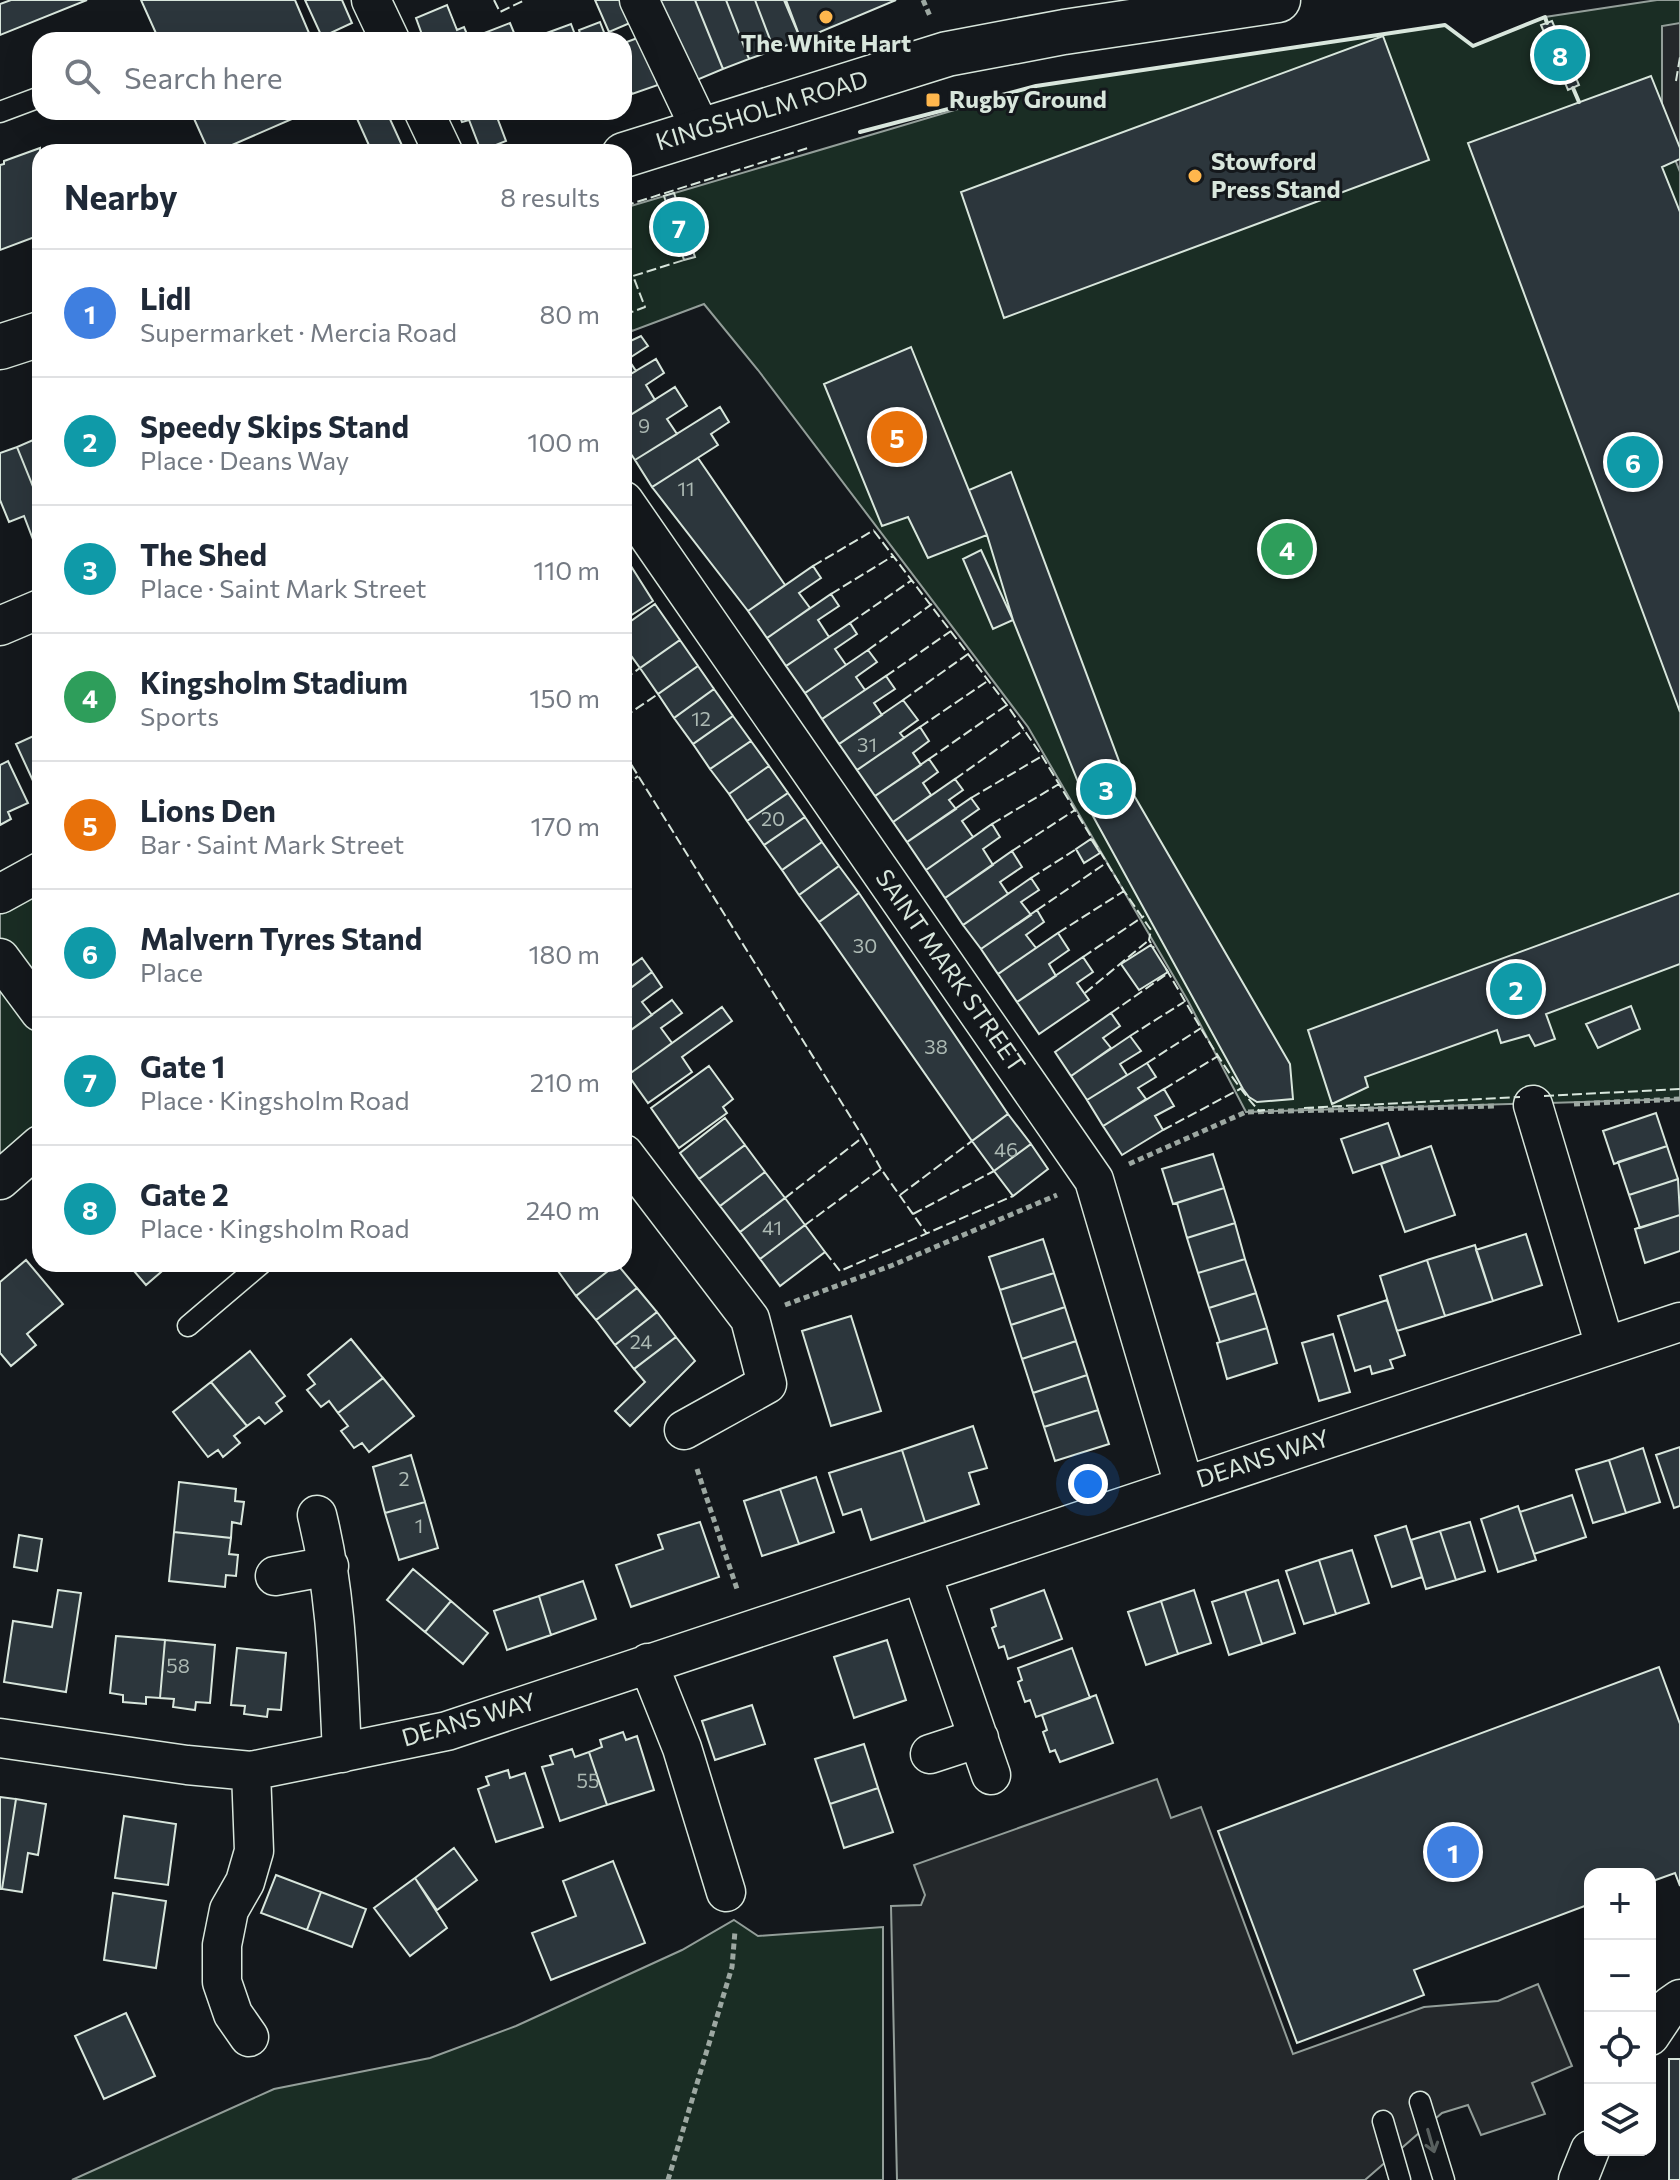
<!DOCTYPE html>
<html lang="en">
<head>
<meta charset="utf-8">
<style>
  :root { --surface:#fff; --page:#f6f6f7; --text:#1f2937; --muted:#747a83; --line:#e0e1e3; --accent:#db2777 }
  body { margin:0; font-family:Commissioner,sans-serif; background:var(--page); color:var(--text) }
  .controls { position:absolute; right:24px; bottom:24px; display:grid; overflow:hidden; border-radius:16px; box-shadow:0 8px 32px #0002 }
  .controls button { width:72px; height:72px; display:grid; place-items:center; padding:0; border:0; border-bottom:2px solid var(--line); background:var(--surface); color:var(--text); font:40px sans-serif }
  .you { position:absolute; left:1088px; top:1484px; width:28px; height:28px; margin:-20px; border:6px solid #fff; border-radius:50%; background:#1a73e8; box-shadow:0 0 0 12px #1a73e833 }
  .badge { display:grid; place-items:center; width:52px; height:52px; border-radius:50%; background:var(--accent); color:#fff; font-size:26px; font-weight:700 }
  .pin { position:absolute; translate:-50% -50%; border:4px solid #fff; box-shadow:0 2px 8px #0006 }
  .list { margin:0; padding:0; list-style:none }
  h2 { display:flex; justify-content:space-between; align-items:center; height:104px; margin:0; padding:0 32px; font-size:34px }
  h2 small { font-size:26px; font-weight:400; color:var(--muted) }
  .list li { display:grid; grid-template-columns:52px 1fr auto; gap:24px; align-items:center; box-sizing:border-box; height:128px; padding:0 32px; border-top:2px solid var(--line) }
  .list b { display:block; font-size:30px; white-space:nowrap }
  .list p { margin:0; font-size:26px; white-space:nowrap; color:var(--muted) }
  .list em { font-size:26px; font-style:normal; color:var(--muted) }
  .icon { flex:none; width:44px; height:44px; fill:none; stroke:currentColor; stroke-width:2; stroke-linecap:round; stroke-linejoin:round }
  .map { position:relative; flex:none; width:1680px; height:2180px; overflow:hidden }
  .search { position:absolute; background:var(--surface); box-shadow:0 8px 32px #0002; left:32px; top:32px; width:600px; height:88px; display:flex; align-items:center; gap:20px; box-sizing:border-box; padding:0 28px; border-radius:24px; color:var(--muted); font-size:30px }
  .panel { position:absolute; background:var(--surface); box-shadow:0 8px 32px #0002; left:32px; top:144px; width:600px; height:1128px; border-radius:24px }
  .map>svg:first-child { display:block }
  .green { fill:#1a2d24; stroke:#939e99; stroke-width:2 }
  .parking { fill:#24282b; stroke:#939e99; stroke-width:2 }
  .building { fill:#2c363c; stroke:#d8e6dc; stroke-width:2 }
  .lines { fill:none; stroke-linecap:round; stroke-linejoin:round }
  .lane-casing { stroke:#d8e6dc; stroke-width:23 }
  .street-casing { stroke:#d8e6dc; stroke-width:41 }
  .primary-casing { stroke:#d8e6dc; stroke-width:47 }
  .path { stroke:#9da8a2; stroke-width:5; stroke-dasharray:6 4; stroke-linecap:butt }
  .lane { stroke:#14181c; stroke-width:20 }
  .street { stroke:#14181c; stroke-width:38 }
  .primary { stroke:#14181c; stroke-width:44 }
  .fence { stroke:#d8e6dc; stroke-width:2; stroke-dasharray:10 4; stroke-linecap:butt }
  .wall { stroke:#d8e6dc; stroke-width:4 }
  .oneway { stroke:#59605f }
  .poi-dot { fill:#ffb74d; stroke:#14181c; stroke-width:3 }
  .labels { text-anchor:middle; stroke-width:6; stroke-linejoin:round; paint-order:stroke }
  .number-label { font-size:20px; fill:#adbab4 }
  .poi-label { font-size:24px; font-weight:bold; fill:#d8e6dc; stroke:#14181c; text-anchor:start }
  .street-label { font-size:24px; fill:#d8e6dc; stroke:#14181c }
</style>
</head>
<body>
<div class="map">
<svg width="1680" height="2180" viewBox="0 0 1680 2180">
  <rect width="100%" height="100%" fill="#14181c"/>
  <path class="green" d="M1657,0H1680V1099L1246,1112L1188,1001L1028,727L758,370L704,304L632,331L624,315V208L1036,86L1445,25L1473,46L1545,17Z
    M40,872V1145L0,1180V894Z
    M734,1920L758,1936L883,1927V2180H72L274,2089L430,2058L516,2026L682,1950Z"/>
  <path class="parking" d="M1680,23V172L1662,127V26Z
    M1157,1779L1171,1818L1201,1807L1293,2054L1424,2007L1498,2001L1538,1984L1572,2066L1532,2083L1545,2114L1481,2135L1468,2105L1442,2113L1365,2180H897L891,1906L921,1905L925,1895L914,1865Z"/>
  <path class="building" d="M11,0H87L0,35V4Z
    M141,0H295L312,40H159Z
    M305,0H342L352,23L322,37Z
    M595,0H620L630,23L609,32Z
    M659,0H695L723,69L692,82Z
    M695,0H726L749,59L723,69Z
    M726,0H755L774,50L749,59Z
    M755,0H784L801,40L774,50Z
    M786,0H896L801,40Z
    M447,5L457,30L464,27L469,39L510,23L517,40H424L416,18Z
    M1552,21L1579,85L1568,90L1541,25Z
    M600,22L607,40H582L579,30Z
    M571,24L577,40H541L545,39L544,34Z
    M1383,36L1429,160L1004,318L961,192Z
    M640,37L658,85L632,94L624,73V43Z
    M1651,76L1680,148V159L1662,167L1680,212V712L1468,143Z
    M191,112H308L216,152H209Z
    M354,112H399L389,117L405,152H372Z
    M458,112H495L506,141L481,151L469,120L462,122Z
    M40,148V235L0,250V165L4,164V161Z
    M674,193L695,257L684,260L664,196Z
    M641,336L648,346L628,359L636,371L624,378V344Z
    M911,347L987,535L928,558L908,517L882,526L824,384Z
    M656,359L664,373L646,385L655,400L624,419V378Z
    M675,387L687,406L667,419L677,434L635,460L624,444V419Z
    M720,407L729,422L711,434L718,445L652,487L635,460Z
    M40,437V504L17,447Z
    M17,447L40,504V540L34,542L24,516L9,522L0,500V453Z
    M698,458L785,585L748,611L652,487Z
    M1011,472L1128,785L1290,1064L1293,1099L1257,1102L1249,1097L1243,1089L1088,807L1013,620L987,535L969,490Z
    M981,550L1013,620L993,629L963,559Z
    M624,555L653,601L624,620Z
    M813,566L821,578L799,593L810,608L767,638L748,611Z
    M831,594L839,606L818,620L829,637L786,666L767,638Z
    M655,604L680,640L640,668L624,646V626Z
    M850,623L857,634L835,649L846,665L805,693L786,666Z
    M680,640L698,666L658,694L640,668Z
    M868,650L877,662L856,677L865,690L822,719L805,693Z
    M698,666L714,689L674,718L658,694Z
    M886,676L895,689L874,703L882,715L839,744L822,719Z
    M714,689L733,716L693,744L674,718Z
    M903,700L918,720L900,733L904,738L857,770L839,744Z
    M733,716L751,741L710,769L693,744Z
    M920,727L929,741L913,753L921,765L875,796L857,770Z
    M40,733V796L16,744Z
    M751,741L769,766L729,794L710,769Z
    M929,759L938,772L923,783L931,795L893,822L875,796Z
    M8,761L28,803L8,812L11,819L0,825V765Z
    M769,766L788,793L747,821L729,794Z
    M955,779L963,790L949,800L956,809L907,842L893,822Z
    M788,793L805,817L764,845L747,821Z
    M971,798L979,809L962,821L973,837L926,870L907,842Z
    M805,817L822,842L782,870L764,845Z
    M992,824L1000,837L983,849L993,865L945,898L926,870Z
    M1091,839L1100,853L1084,863L1076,849Z
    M822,842L839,866L799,895L782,870Z
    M1012,851L1022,867L1000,882L1008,894L963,925L945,898Z
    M839,866L859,893L819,922L799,895Z
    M1031,878L1039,890L1021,902L1031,915L981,949L963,925Z
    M859,893L1008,1114L972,1141L819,922Z
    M1680,893V964L1546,1014L1555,1039L1535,1046L1529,1035L1501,1043L1497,1030L1365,1077L1368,1087L1332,1104L1308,1030Z
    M1037,910L1044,922L1026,935L1036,948L998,974L981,949Z
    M1058,933L1069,950L1049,964L1056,976L1017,1002L998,974Z
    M1151,945L1168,972L1139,990L1121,964Z
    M1083,957L1093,972L1077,983L1089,1000L1039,1034L1017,1002Z
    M642,958L652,972L624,993V971Z
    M652,972L662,987L642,1002L652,1015L624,1035V993Z
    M672,1000L682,1013L661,1028L672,1043L628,1075L624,1070V1035Z
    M1631,1006L1640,1029L1598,1048L1586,1024Z
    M722,1007L732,1021L682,1057L692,1072L648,1103L628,1075Z
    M1111,1013L1120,1026L1103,1038L1111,1048L1071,1076L1055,1052Z
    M1130,1036L1141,1051L1120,1064L1127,1075L1087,1100L1071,1076Z
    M1147,1063L1156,1077L1138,1088L1146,1099L1103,1126L1087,1100Z
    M709,1066L733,1099L723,1107L727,1113L679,1148L651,1108Z
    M1164,1089L1174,1106L1155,1116L1163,1130L1122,1155L1103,1126Z
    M1656,1113L1667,1146L1614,1164L1603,1131Z
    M1008,1114L1031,1144L994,1171L972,1141Z
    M725,1118L745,1145L699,1179L680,1153Z
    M1388,1123L1400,1157L1353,1173L1341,1139Z
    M1031,1144L1048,1169L1013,1196L994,1171Z
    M745,1145L765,1172L720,1206L699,1179Z
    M1431,1146L1455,1215L1405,1232L1381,1164Z
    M1667,1146L1678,1179L1629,1195L1618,1162Z
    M1213,1154L1224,1188L1173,1204L1162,1169Z
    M765,1172L785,1198L740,1232L720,1206Z
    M1678,1179L1680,1215L1640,1228L1629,1195Z
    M1224,1188L1235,1223L1187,1238L1177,1203Z
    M785,1198L805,1225L760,1259L740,1232Z
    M1680,1215V1251L1645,1263L1635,1229Z
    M1235,1223L1245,1259L1198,1273L1187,1238Z
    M805,1225L825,1252L780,1286L760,1259Z
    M1526,1234L1542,1285L1493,1301L1476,1250Z
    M1043,1239L1054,1273L1000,1290L989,1257Z
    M1475,1245L1493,1301L1445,1316L1427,1260Z
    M1245,1259L1256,1293L1209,1308L1198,1273Z
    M26,1260L63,1304L27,1334L36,1345L11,1366L0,1353V1282Z
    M1427,1260L1445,1316L1397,1331L1380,1276Z
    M128,1264H166L168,1266L146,1285Z
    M566,1264H617L576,1296L558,1271Z
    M617,1264L637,1288L596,1320L576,1296Z
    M1054,1273L1065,1307L1011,1325L1000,1290Z
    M637,1288L657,1312L615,1345L596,1320Z
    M1256,1293L1267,1328L1220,1342L1209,1308Z
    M1387,1300L1405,1355L1390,1360L1393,1368L1372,1374L1370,1366L1355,1371L1338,1316Z
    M1065,1307L1076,1341L1022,1359L1011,1325Z
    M657,1312L676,1337L634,1369L615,1345Z
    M851,1316L881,1411L831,1426L802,1331Z
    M1267,1328L1277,1363L1227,1379L1217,1343Z
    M1333,1334L1350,1392L1319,1401L1302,1343Z
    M676,1337L695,1361L630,1426L615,1411L645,1382L634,1369Z
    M351,1339L383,1378L338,1413L329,1401L321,1407L307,1390L315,1384L308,1375Z
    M1076,1341L1087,1375L1033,1393L1022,1359Z
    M250,1351L285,1396L276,1403L282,1411L265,1424L259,1417L247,1426L211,1382Z
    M1087,1375L1098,1410L1044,1427L1033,1393Z
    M383,1378L414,1416L369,1452L362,1443L354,1448L341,1431L348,1426L338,1413Z
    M211,1382L247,1426L234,1436L240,1443L223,1457L218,1450L208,1457L173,1412Z
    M1098,1410L1109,1444L1055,1461L1044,1427Z
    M973,1426L987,1468L969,1473L979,1504L925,1522L902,1450Z
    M1680,1447V1506L1674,1508L1656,1455Z
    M1643,1448L1660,1502L1626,1513L1609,1460Z
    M902,1450L925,1522L871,1540L861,1509L843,1515L829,1473Z
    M411,1455L425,1502L385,1513L373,1467Z
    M1609,1460L1626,1513L1593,1523L1576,1470Z
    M816,1477L834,1532L799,1544L780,1489Z
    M179,1482L236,1489L235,1501L244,1502L241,1524L232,1522L231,1538L174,1532Z
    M780,1489L799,1544L762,1556L744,1501Z
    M1572,1495L1586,1537L1534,1554L1520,1512Z
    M425,1502L438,1548L399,1560L385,1513Z
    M1518,1506L1536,1560L1498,1572L1481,1519Z
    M700,1522L719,1577L631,1607L616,1565L663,1549L658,1535Z
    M1470,1522L1485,1571L1456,1580L1440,1531Z
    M1406,1526L1422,1577L1392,1587L1375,1536Z
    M1440,1531L1456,1580L1426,1589L1411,1540Z
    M174,1532L231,1538L229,1554L238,1555L236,1576L226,1575L225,1587L169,1581Z
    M19,1535L42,1539L37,1571L14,1567Z
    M1352,1550L1369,1603L1336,1614L1319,1560Z
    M1319,1560L1336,1614L1304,1624L1286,1571Z
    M413,1569L451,1601L425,1632L387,1600Z
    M1278,1580L1295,1633L1262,1644L1245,1591Z
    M583,1581L596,1619L551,1635L539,1596Z
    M58,1590L81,1593L66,1692L4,1682L13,1621L52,1627Z
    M1044,1590L1062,1639L1008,1659L1004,1646L999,1648L992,1628L996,1626L991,1609Z
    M1194,1590L1211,1643L1178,1654L1161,1601Z
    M1245,1591L1262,1644L1229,1655L1212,1602Z
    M539,1596L551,1635L507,1650L494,1611Z
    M451,1601L488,1633L463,1664L425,1632Z
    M1161,1601L1178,1654L1146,1665L1128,1612Z
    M116,1636L165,1640L160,1698L146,1697V1704L123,1702V1695L110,1693Z
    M165,1640L215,1645L210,1703L196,1702L195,1710L173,1707L174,1699L160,1698Z
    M887,1640L906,1700L854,1718L834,1657Z
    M237,1648L286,1653L281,1710L268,1709L267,1717L244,1714L245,1706L231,1705Z
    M1072,1648L1090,1698L1036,1717L1030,1700L1025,1702L1018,1682L1022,1680L1018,1668Z
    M1659,1667L1680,1724V1886L1675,1873L1650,1882V1874H1590V1904L1414,1970L1424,1995L1297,2043L1218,1831Z
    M1096,1695L1113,1743L1060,1762L1055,1750L1050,1752L1043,1732L1047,1730L1042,1715Z
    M752,1705L765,1744L715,1760L702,1721Z
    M623,1732L626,1740L637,1736L654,1790L607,1805L589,1752L602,1747L600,1740Z
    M864,1744L878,1788L830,1804L815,1759Z
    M572,1749L575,1757L589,1752L607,1805L560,1821L542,1767L553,1764L550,1756Z
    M508,1770L510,1778L525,1773L543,1827L496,1842L478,1789L489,1785L486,1777Z
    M878,1788L893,1832L844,1848L830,1804Z
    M0,1797L16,1799L2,1889H0Z
    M16,1799L46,1804L38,1855L28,1853L22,1892L2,1889Z
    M124,1816L176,1824L168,1885L115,1878Z
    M454,1848L477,1880L437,1910L415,1878Z
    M613,1861L645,1943L551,1980L532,1933L576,1916L563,1881Z
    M276,1875L321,1892L307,1930L261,1913Z
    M415,1878L447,1928L410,1956L374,1908Z
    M321,1892L366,1909L352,1947L307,1930Z
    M113,1893L166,1901L156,1968L104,1960Z
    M126,2013L155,2076L104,2099L75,2036Z
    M1669,2059H1680V2180H1669Z"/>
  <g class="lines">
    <g class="lane-casing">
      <path id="lane" d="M0,112L40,97
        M188,1326L261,1264
        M1420,2102L1444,2180
        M1383,2121L1400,2180"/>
    </g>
    <g class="street-casing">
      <path id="street" d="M371,0L390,40
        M639,0L701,130
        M424,112L443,152
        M624,501L1094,1180L1184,1485
        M0,626L40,609
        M0,894L40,872
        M0,958L40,1012
        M1533,1105L1605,1346
        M624,1154L750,1319L767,1384L684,1430
        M0,1180L40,1145
        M317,1515C337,1596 338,1671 342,1753
        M922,1575L991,1775
        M275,1576L329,1566
        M648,1663L682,1748L726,1892
        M0,1738L187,1765L251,1771L447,1731L1680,1322
        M930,1754L979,1738
        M1650,2036L1670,2006L1680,1999
        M249,2037L233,2014L222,1982V1945L229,1910L245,1882L254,1851L251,1771
        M1578,2180L1590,2150"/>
    </g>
    <g class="primary-casing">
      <path id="primary" d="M624,155L947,54L1064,32L1278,0
        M0,347L40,334"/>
    </g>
    <path class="path" d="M923,0L930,16
      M1574,1104L1680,1099
      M1129,1164L1246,1112L1496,1106
      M785,1305L893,1265L1057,1195
      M697,1469L738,1592
      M668,2180L732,1967L735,1931"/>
    <use href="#lane" class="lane"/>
    <use href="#street" class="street"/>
    <use href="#primary" class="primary"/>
    <path class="fence" d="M494,0L500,12L525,0
      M1676,81L1680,57
      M624,206L808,148
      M624,315L645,307L633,276L684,260
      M874,531L1007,705L1042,756L1124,891L1151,930L1149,940L1154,948
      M813,566L874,530
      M831,594L893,556
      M850,623L912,580
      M868,650L932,604
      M886,676L951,631
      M624,679L640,668
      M903,700L968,654
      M624,717L658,694
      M920,727L989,680
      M624,753L863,1137
      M929,759L1007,705
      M955,779L1024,730
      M624,787L638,776
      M971,798L1042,756
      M992,824L1059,784
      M1012,851L1075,810
      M1031,878L1078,848
      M1037,910L1106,863
      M1058,933L1124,891
      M1083,957L1144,916
      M1166,969C1195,1017 1221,1068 1259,1111L1265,1110
      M1085,993L1149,940
      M1111,1013L1167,974
      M1130,1036L1184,1002
      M1147,1063L1201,1028
      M1164,1089L1218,1056
      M1544,1096L1680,1089
      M1304,1108L1520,1097
      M1163,1130L1240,1089
      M900,1195L972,1141
      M785,1198L863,1137L881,1169
      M913,1214L994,1171
      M805,1225L881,1169L927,1234
      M825,1252L840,1271L1013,1196"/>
    <path class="wall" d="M1573,88L1579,102
      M860,132L1036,86L1445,25L1473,46L1545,17L1547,23"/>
  </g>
  <defs><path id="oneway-shaft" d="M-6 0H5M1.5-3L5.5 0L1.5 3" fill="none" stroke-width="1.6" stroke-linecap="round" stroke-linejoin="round" transform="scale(2)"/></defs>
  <use class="oneway" href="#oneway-shaft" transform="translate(1431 2141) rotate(74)"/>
  <g class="poi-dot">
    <circle cx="826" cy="17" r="8"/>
    <rect x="925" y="92" width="16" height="16" rx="4"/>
    <circle cx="1195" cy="176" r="8"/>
  </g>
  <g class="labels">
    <g class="number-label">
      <text x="644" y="433">9</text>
      <text x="686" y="496">11</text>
      <text x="701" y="726">12</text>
      <text x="867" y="752">31</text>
      <text x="773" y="826">20</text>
      <text x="865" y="953">30</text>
      <text x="936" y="1054">38</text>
      <text x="1006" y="1157">46</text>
      <text x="772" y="1235">41</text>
      <text x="641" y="1349">24</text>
      <text x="404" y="1486">2</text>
      <text x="419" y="1533">1</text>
      <text x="178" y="1673">58</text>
      <text x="588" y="1788">55</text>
    </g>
    <g class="poi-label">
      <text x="826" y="52" text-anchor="middle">The White Hart</text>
      <text x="949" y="108">Rugby Ground</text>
      <text x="1211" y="170">Stowford<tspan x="1211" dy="28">Press Stand</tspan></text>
    </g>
    <g class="street-label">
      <text transform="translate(762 111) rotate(-17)" y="8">KINGSHOLM ROAD</text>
      <text transform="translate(950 971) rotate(55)" y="8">SAINT MARK STREET</text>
      <text transform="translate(1263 1459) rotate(-18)" y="8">DEANS WAY</text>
      <text transform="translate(469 1720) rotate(-16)" y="8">DEANS WAY</text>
    </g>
  </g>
</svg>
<div class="controls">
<button>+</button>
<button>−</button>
<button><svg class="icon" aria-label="locate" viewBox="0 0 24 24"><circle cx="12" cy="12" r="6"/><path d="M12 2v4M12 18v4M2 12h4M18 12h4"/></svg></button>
<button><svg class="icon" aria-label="layers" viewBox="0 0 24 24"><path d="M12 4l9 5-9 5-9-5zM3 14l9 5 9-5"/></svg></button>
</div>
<div class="you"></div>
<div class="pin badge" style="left:1453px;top:1852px;background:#3f7fe0">1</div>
<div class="pin badge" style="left:1516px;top:989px;background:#0f9aa8">2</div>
<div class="pin badge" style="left:1106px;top:789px;background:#0f9aa8">3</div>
<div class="pin badge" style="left:1287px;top:549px;background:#2e9e5b">4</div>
<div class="pin badge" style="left:897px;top:437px;background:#e8710a">5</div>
<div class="pin badge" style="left:1633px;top:462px;background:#0f9aa8">6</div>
<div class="pin badge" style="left:679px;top:227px;background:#0f9aa8">7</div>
<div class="pin badge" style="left:1560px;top:55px;background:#0f9aa8">8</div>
<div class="search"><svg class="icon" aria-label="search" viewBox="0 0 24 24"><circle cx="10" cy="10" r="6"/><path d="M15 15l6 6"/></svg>Search here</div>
<section class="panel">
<h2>Nearby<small>8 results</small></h2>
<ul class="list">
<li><span class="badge" style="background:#3f7fe0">1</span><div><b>Lidl</b><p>Supermarket · Mercia Road</p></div><em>80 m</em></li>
<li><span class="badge" style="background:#0f9aa8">2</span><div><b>Speedy Skips Stand</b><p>Place · Deans Way</p></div><em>100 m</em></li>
<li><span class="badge" style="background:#0f9aa8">3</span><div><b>The Shed</b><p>Place · Saint Mark Street</p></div><em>110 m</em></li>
<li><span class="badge" style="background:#2e9e5b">4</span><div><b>Kingsholm Stadium</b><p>Sports</p></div><em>150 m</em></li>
<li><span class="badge" style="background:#e8710a">5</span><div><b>Lions Den</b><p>Bar · Saint Mark Street</p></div><em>170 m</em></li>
<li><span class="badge" style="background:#0f9aa8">6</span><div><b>Malvern Tyres Stand</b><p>Place</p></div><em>180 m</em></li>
<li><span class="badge" style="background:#0f9aa8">7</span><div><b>Gate 1</b><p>Place · Kingsholm Road</p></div><em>210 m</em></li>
<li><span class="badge" style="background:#0f9aa8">8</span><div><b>Gate 2</b><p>Place · Kingsholm Road</p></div><em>240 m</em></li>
</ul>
</section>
</div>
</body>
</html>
